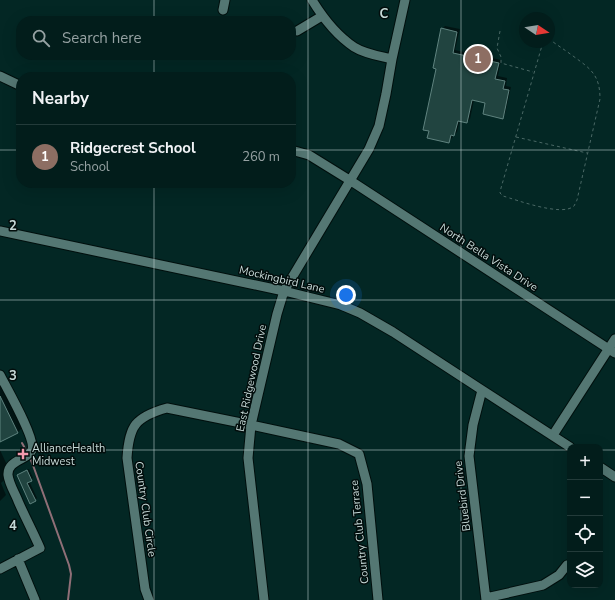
<!DOCTYPE html>
<html lang="en">
<head>
<meta charset="utf-8">
<style>
  :root { --surface:#021d1b; --page:#102a28; --text:#f1f3f6; --muted:#96a2a3; --line:#233b3a; --accent:#0f766e }
  body { margin:0; font-family:"Nunito Sans",sans-serif; background:var(--page); color:var(--text) }
  .controls { position:absolute; right:12px; bottom:12px; display:grid; overflow:hidden; border-radius:8px; box-shadow:0 4px 16px #0002 }
  .controls button { width:36px; height:36px; display:grid; place-items:center; padding:0; border:0; border-bottom:1px solid var(--line); background:var(--surface); color:var(--text); font:20px sans-serif }
  .compass { position:absolute; left:519px; top:12px; width:36px; height:36px; border-radius:50%; background:var(--surface); box-shadow:0 4px 16px #0002; rotate:102deg }
  .you { position:absolute; left:346px; top:295px; width:14px; height:14px; margin:-10px; border:3px solid #fff; border-radius:50%; background:#1a73e8; box-shadow:0 0 0 6px #1a73e833 }
  .badge { display:grid; place-items:center; width:26px; height:26px; border-radius:50%; background:var(--accent); color:#fff; font-size:13px; font-weight:700 }
  .pin { position:absolute; translate:-50% -50%; border:2px solid #fff; box-shadow:0 1px 4px #0006 }
  .list { margin:0; padding:0; list-style:none }
  h2 { display:flex; justify-content:space-between; align-items:center; height:52px; margin:0; padding:0 16px; font-size:17px }
  h2 small { font-size:13px; font-weight:400; color:var(--muted) }
  .list li { display:grid; grid-template-columns:26px 1fr auto; gap:12px; align-items:center; box-sizing:border-box; height:64px; padding:0 16px; border-top:1px solid var(--line) }
  .list b { display:block; font-size:15px; white-space:nowrap }
  .list p { margin:0; font-size:13px; white-space:nowrap; color:var(--muted) }
  .list em { font-size:13px; font-style:normal; color:var(--muted) }
  .icon { flex:none; width:22px; height:22px; fill:none; stroke:currentColor; stroke-width:2; stroke-linecap:round; stroke-linejoin:round }
  .map { position:relative; flex:none; width:615px; height:600px; overflow:hidden }
  .search { position:absolute; background:var(--surface); box-shadow:0 4px 16px #0002; left:16px; top:16px; width:280px; height:44px; display:flex; align-items:center; gap:10px; box-sizing:border-box; padding:0 14px; border-radius:16px; color:var(--muted); font-size:15px }
  .panel { position:absolute; background:var(--surface); box-shadow:0 4px 16px #0002; left:16px; top:72px; width:280px; height:116px; border-radius:16px }
  .map>svg:first-child { display:block }
  .shadow { fill:#0007 }
  .lines { fill:none; stroke-linecap:round; stroke-linejoin:round }
  .stream { stroke:#8f6f77; stroke-width:2 }
  .building { fill:#214440; stroke:#5f837f }
  .minor-casing { stroke:#000f0d; stroke-width:11 }
  .path { stroke:#4a6865; stroke-width:1; stroke-dasharray:3 3; stroke-linecap:butt }
  .minor { stroke:#547773; stroke-width:9 }
  .grid { fill:none; stroke:#c6d9d7; stroke-width:1; stroke-opacity:0.55 }
  .poi-dot { fill:#f29aad; stroke:#020d0c; stroke-width:1.5 }
  .labels { text-anchor:middle; stroke-width:3; stroke-linejoin:round; paint-order:stroke }
  .street-label { font-size:11px; fill:#c6d9d7; stroke:#020d0c }
  .poi-label { font-size:11px; fill:#c6d9d7; stroke:#020d0c; text-anchor:start }
  .grid-label { font-size:13px; text-anchor:middle; font-weight:bold; fill:#c6d9d7; stroke:#020d0c; stroke-width:3; stroke-linejoin:round; paint-order:stroke }
</style>
</head>
<body>
<div class="map">
<svg width="615" height="600" viewBox="0 0 615 600">
  <rect width="100%" height="100%" fill="#032724"/>
  <path class="shadow" d="M445,26L460,29L455,50L501,60L498,76L507,78L506,86L511,87L505,114L502,118L487,102L474,100L470,119L467,122L460,120L457,132L454,135H453L452,138L449,141L437,68L442,29Z
    M0,385L24,426L18,432L0,441Z
    M0,450L8,467L10,475L1,483L6,495L0,501Z
    M29,469L33,478L29,481L37,498L35,500L18,475Z"/>
  <g class="lines">
    <path class="stream" d="M22,443L27,452
      M30,458L34,468L69,565L71,574L68,600"/>
  </g>
  <path class="building" d="M441,28L457,32L453,53L499,63L495,79L505,81L503,89L509,90L503,119L483,114L485,103L472,100L467,123L458,121L454,136L451,135L449,143L427,138L429,131L423,130L436,69L433,68Z
    M0,396L18,433L0,442Z
    M27,470L32,481L27,483L36,501L30,504L17,475Z"/>
  <g class="lines">
    <g class="minor-casing">
      <path id="minor" d="M312,0C323,18 336,35 354,47C365,54 379,56 392,59
        M223,10L225,0
        M297,31L322,16
        M0,76L21,86
        M291,150L309,155L351,181L615,353
        M0,231L284,291L341,305L360,313L393,332L482,390L570,447
        M0,375C6,387 36,439 32,450C28,460 7,460 8,475C9,484 15,493 18,501C25,517 33,532 40,548L0,569
        M482,390L473,425L469,456L486,600
        M553,435L615,339
        M600,467L615,477
        M18,559L35,600
        M486,598L543,585L559,575L567,565
        M149,600L145,589L127,458C129,426 135,417 167,408L251,425L339,444L359,454L367,484L378,600
        M264,600L248,458L251,425L277,314L284,291L369,149L379,126L386,94L392,59L405,0"/>
    </g>
    <path class="path" d="M500,31L497,48L501,57V63L533,72
      M543,42L501,188L500,193L503,196C517,200 562,217 574,206C575,204 576,202 577,200L600,99C600,75 591,69 573,56C565,50 557,45 549,39
      M516,137L587,153"/>
    <use href="#minor" class="minor"/>
  </g>
  <path class="grid" d="M154,0V21M308,0V600M461,0V600M154,55V77M0,150H21M291,150H615M154,183V600M0,300H615M0,450H570M600,450H615"/>
  <path class="poi-dot" d="M21 448h4v4h4v4h-4v4h-4v-4h-4v-4h4z"/>
  <g class="labels">
    <g class="street-label">
      <text transform="translate(489 257) rotate(33)" y="4">North Bella Vista Drive</text>
      <text transform="translate(282 279) rotate(13)" y="4">Mockingbird Lane</text>
      <text transform="translate(251 378) rotate(-78)" y="4">East Ridgewood Drive</text>
      <text transform="translate(462 496) rotate(-97)" y="4">Bluebird Drive</text>
      <text transform="translate(146 509) rotate(82)" y="4">Country Club Circle</text>
      <text transform="translate(359 532) rotate(-96)" y="4">Country Club Terrace</text>
    </g>
    <g class="poi-label">
      <text x="32" y="452">AllianceHealth<tspan x="32" dy="13">Midwest</tspan></text>
    </g>
  </g>
  <g class="grid-label">
    <text x="384" y="18">C</text>
    <text x="13" y="230">2</text>
    <text x="13" y="380">3</text>
    <text x="13" y="530">4</text>
  </g>
</svg>
<div class="controls">
<button>+</button>
<button>−</button>
<button><svg class="icon" aria-label="locate" viewBox="0 0 24 24"><circle cx="12" cy="12" r="6"/><path d="M12 2v4M12 18v4M2 12h4M18 12h4"/></svg></button>
<button><svg class="icon" aria-label="layers" viewBox="0 0 24 24"><path d="M12 4l9 5-9 5-9-5zM3 14l9 5 9-5"/></svg></button>
</div>
<svg class="compass" viewBox="-18 -18 36 36"><path d="M0-13l5 13h-10z" fill="#e53935"/><path d="M0 13l5-13h-10z" fill="#96a2a3"/></svg>
<div class="you"></div>
<div class="pin badge" style="left:478px;top:59px;background:#8d6e63">1</div>
<div class="search"><svg class="icon" aria-label="search" viewBox="0 0 24 24"><circle cx="10" cy="10" r="6"/><path d="M15 15l6 6"/></svg>Search here</div>
<section class="panel">
<h2>Nearby<small></small></h2>
<ul class="list">
<li><span class="badge" style="background:#8d6e63">1</span><div><b>Ridgecrest School</b><p>School</p></div><em>260 m</em></li>
</ul>
</section>
</div>
</body>
</html>
